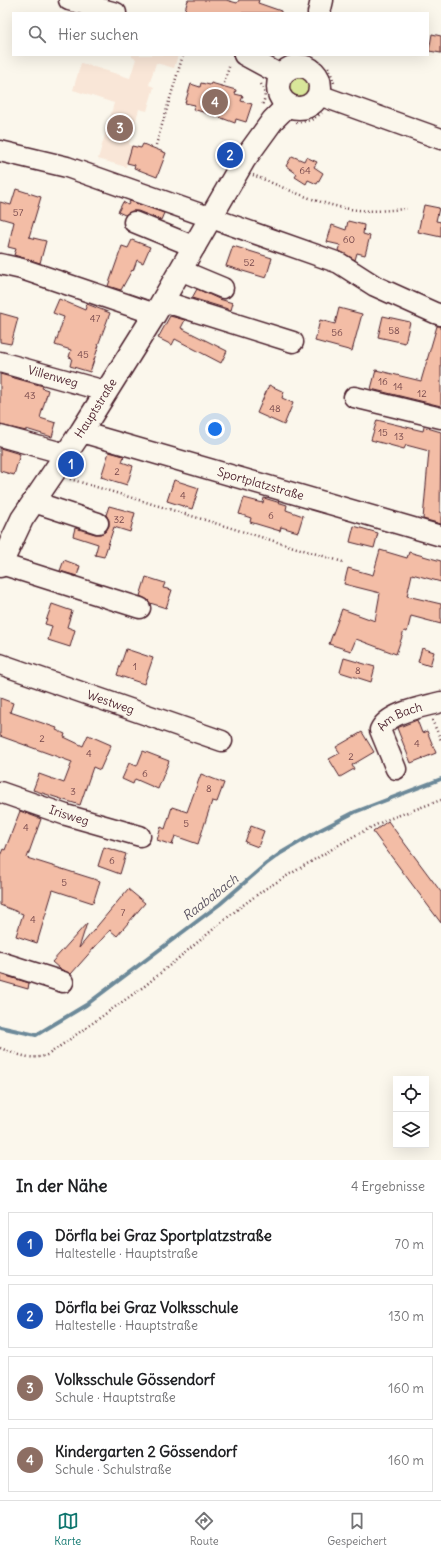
<!DOCTYPE html>
<html lang="de">
<head>
<meta charset="utf-8">
<style>
  :root { --surface:#fff; --page:#f6f6f6; --text:#202124; --muted:#757577; --line:#e0e0e0; --accent:#0f766e }
  body { margin:0; font-family:Delius,sans-serif; background:var(--page); color:var(--text) }
  .controls { position:absolute; right:12px; bottom:12px; display:grid; overflow:hidden; border-radius:0px; box-shadow:0 4px 16px #0002 }
  .controls button { width:36px; height:36px; display:grid; place-items:center; padding:0; border:0; border-bottom:1px solid var(--line); background:var(--surface); color:var(--text); font:20px sans-serif }
  .you { position:absolute; left:215px; top:429px; width:14px; height:14px; margin:-10px; border:3px solid #fff; border-radius:50%; background:#1a73e8; box-shadow:0 0 0 6px #1a73e833 }
  .badge { display:grid; place-items:center; width:26px; height:26px; border-radius:50%; background:var(--accent); color:#fff; font-size:13px; font-weight:700 }
  .pin { position:absolute; translate:-50% -50%; border:2px solid #fff; box-shadow:0 1px 4px #0006 }
  .list { margin:0; padding:0; list-style:none }
  h2 { display:flex; justify-content:space-between; align-items:center; height:52px; margin:0; padding:0 16px; font-size:17px }
  h2 small { font-size:13px; font-weight:400; color:var(--muted) }
  .list li { display:grid; grid-template-columns:26px 1fr auto; gap:12px; align-items:center; box-sizing:border-box; height:64px; margin:0 8px 8px; padding:0 8px; border:1px solid var(--line); border-radius:0px }
  .list b { display:block; font-size:15px; white-space:nowrap }
  .list p { margin:0; font-size:13px; white-space:nowrap; color:var(--muted) }
  .list em { font-size:13px; font-style:normal; color:var(--muted) }
  .icon { flex:none; width:22px; height:22px; fill:none; stroke:currentColor; stroke-width:2; stroke-linecap:round; stroke-linejoin:round }
  .map { position:relative; flex:none; width:441px; height:1160px; overflow:hidden }
  .search { position:absolute; background:var(--surface); box-shadow:0 4px 16px #0002; left:12px; right:12px; top:12px; height:44px; display:flex; align-items:center; gap:10px; box-sizing:border-box; padding:0 14px; border-radius:0px; color:var(--muted); font-size:15px }
  .sheet { height:340px; background:var(--surface) }
  nav { display:flex; justify-content:space-around; align-items:center; box-sizing:border-box; height:56px; border-top:1px solid var(--line); background:var(--surface); font-size:11px; color:var(--muted) }
  nav a { display:grid; justify-items:center; gap:2px }
  nav .on { color:var(--accent) }
  .map>svg:first-child { display:block }
  .built { fill:#f9e6d7 }
  .green { fill:#d9e79a; stroke:#928362 }
  .lines { fill:none; stroke-linecap:round; stroke-linejoin:round }
  .stream { stroke:#6c8999; stroke-width:4 }
  .building { fill:#f3bda6; stroke:#4a1f2b }
  .minor-casing { stroke:#4a1f2b; stroke-width:23 }
  .major-casing { stroke:#4a1f2b; stroke-width:25 }
  .path { stroke:#4a1f2b; stroke-width:2.5; stroke-dasharray:1 3; stroke-linecap:butt }
  .minor { stroke:#fbf7ec; stroke-width:20 }
  .major { stroke:#fbf7ec; stroke-width:22 }
  .labels { text-anchor:middle; stroke-width:3; stroke-linejoin:round; paint-order:stroke }
  .number-label { font-size:10px; fill:#74464a }
  .street-label { font-size:12px; fill:#4a1f2b; stroke:#fbf7ec }
  .water-label { font-size:13px; font-style:italic; fill:#5b5462; stroke:#fbf7ec }
</style>
</head>
<body>
<div class="map">
<svg width="441" height="1160" viewBox="0 0 441 1160">
  <rect width="100%" height="100%" fill="#fbf7ec"/>
  <filter id="ink" filterUnits="userSpaceOnUse"><feTurbulence type="fractalNoise" baseFrequency=".025" numOctaves="2"/><feDisplacementMap in="SourceGraphic" scale="8" xChannelSelector="R" yChannelSelector="G"/><feConvolveMatrix kernelMatrix="1 2 1 2 8 2 1 2 1" color-interpolation-filters="sRGB"/></filter>
  <g filter="url(#ink)">
    <path class="built" d="M132,55H178L174,68L156,63L149,85L154,87L147,111L139,109L129,144L132,146L126,167L98,159L114,103L73,90L81,63L130,78L136,59L132,57Z"/>
    <path class="green" d="M287 87a12 12 0 1 1 24 0a12 12 0 1 1-24 0Z"/>
    <g class="lines">
      <path class="stream" d="M0,1027L36,1035L86,1005L220,904L266,864L281,853L320,830L355,812L441,779"/>
    </g>
    <path class="building" d="M188,0H226L237,3L239,0H259L258,3L281,11V13H184Z
      M432,34L441,36V53L429,51Z
      M201,83L210,85L211,83L236,90L235,94L243,96L241,101L252,104L246,122L236,119L235,123L219,117L193,109L195,105L185,103L191,84L200,87Z
      M143,144L166,153L157,177L134,168L135,165L127,163L132,146L141,148Z
      M292,156L304,161L306,157L317,162L314,167L323,173L317,184L308,180L306,184L295,177L297,174L286,166Z
      M16,189L41,197L29,237L46,241L40,263L14,255L16,249L8,247L14,222L0,218V202L11,205Z
      M130,201L164,213L161,220L138,211H132L125,215L118,212L123,202L128,205Z
      M424,205L439,208L436,221L441,222V237L418,232Z
      M348,221L364,225L363,234L370,236L365,255L357,253L355,260L338,250L340,245L327,242L332,225L346,230Z
      M132,240L150,247L143,263L137,260L133,271L132,270L121,290L108,286L122,246L128,248Z
      M233,246L272,258L266,278L226,266Z
      M197,289L219,299L233,303L231,310L192,298Z
      M59,299L85,310L87,304L110,313L98,345H99L90,372L70,366L72,358L69,357L71,350L55,345L64,317L53,313Z
      M339,308L362,314L352,351L315,341L320,320L335,324Z
      M0,313L18,318L11,344L0,342Z
      M170,316L185,320L181,328L227,351L221,363L175,339L172,345L158,338Z
      M383,316L410,322L405,343L378,337Z
      M437,326H441V406L371,389L376,370L421,381Z
      M0,374L43,386L42,388L48,390L40,418L56,423L52,437L26,429V431L0,425Z
      M269,385L284,392L282,398L293,403L284,425L257,413Z
      M377,420L423,431L424,427L441,432L440,512H441V524L423,519L429,451L406,445L404,449L371,440Z
      M0,448L20,454L14,475L0,471Z
      M109,452L124,456L122,462L133,466L127,485L101,477Z
      M174,480L199,488L192,509L167,501Z
      M244,498L263,503L264,498L287,505L286,510L303,516L298,532L281,527L280,531L250,522L251,518L239,514Z
      M109,506L135,513L130,532L114,527L104,557L95,555L98,544L73,536L75,528L95,534H100L105,532L109,526V520L106,515Z
      M354,526L378,533L374,548L350,542Z
      M380,550L407,558L409,552L441,561V582L412,574L407,596L441,604V624L411,616L407,632L404,631L396,654L356,639L351,651L329,644L342,609L375,621L380,593L344,584L348,568L373,575Z
      M64,560L80,566L77,576L60,571Z
      M146,577L165,583L163,588L172,590L166,608L150,603L148,600L140,596Z
      M52,604L72,611L67,627L75,630L70,647L48,640L52,626L45,624Z
      M422,648L434,652L430,666L418,662Z
      M126,649L153,658L144,684L117,675Z
      M344,658L375,667L371,682L340,672Z
      M0,698L13,703L10,712L57,728L56,730L65,734L64,737L83,746L88,735L111,745L100,770L93,767L80,805L33,790L39,774L64,783L72,762L0,736Z
      M417,720L422,733L427,731L436,753L411,763L397,728Z
      M362,732L374,752L352,765L354,769L340,777L329,759L340,753L336,747Z
      M143,751L169,761L158,789L135,779L133,784L122,779L129,763L137,766Z
      M201,774L224,783L217,802L212,801L198,844L175,836L172,845L157,840L161,827L165,829L172,807L187,812Z
      M20,811L41,819L27,858L100,881L93,903L53,890L37,943L16,936L23,914L0,905V856L3,849L5,850Z
      M388,821L441,892V923L373,832Z
      M251,826L264,831L258,847L245,842Z
      M104,847L126,854L120,874L98,866Z
      M128,889L145,903L117,936L110,930L71,974L60,969L52,962L87,923L79,948Z
      M0,974L29,983L28,989L0,981Z"/>
    <g class="lines">
      <g class="minor-casing">
        <g id="minor">
          <path d="M69,0L116,13"/>
          <path d="M244,55L281,75"/>
          <path d="M319,95L441,139"/>
          <path d="M0,151L67,167L339,263L375,286L435,313L441,315"/>
          <path d="M134,222L195,247"/>
          <path d="M0,264L22,269L155,314"/>
          <path d="M180,270L223,288"/>
          <path d="M162,301L293,342"/>
          <path id="s1" d="M0,362L105,391"/>
          <path d="M354,397L441,418"/>
          <path id="s2" d="M81,432L441,536"/>
          <path d="M0,436L66,454"/>
          <path d="M34,502L98,523"/>
          <path d="M1,564L140,608"/>
          <path id="s3" d="M0,664L222,741"/>
          <path id="s4" d="M396,769L380,730C388,712 423,707 441,702"/>
          <path id="s5" d="M0,792L66,815L140,836"/>
          <path d="M0,962L63,982"/>
        </g>
      </g>
      <g class="major-casing">
        <g id="major">
          <path d="M319,13L322,0"/>
          <circle cx="299" cy="87" r="21"/>
          <path id="s6" d="M0,566L22,519L81,432L155,314L244,160L273,120L288,105"/>
        </g>
      </g>
      <path class="path" d="M328,67L331,74L334,83
        M224,83L230,64
        M261,84C265,91 266,98 262,105
        M296,123L311,120L322,113
        M156,145L183,55
        M253,175C285,188 324,207 358,210C374,212 390,210 407,209
        M70,479L343,562
        M432,720L441,740
        M0,1048C16,1054 33,1062 49,1054L146,985L239,908L265,889L354,836L386,820L441,800"/>
      <use href="#minor" class="minor"/>
      <use href="#major" class="major"/>
    </g>
  </g>
  <g class="labels">
    <g class="number-label">
      <text x="305" y="174">64</text>
      <text x="18" y="216">57</text>
      <text x="349" y="243">60</text>
      <text x="249" y="266">52</text>
      <text x="95" y="322">47</text>
      <text x="394" y="334">58</text>
      <text x="337" y="336">56</text>
      <text x="83" y="358">45</text>
      <text x="383" y="385">16</text>
      <text x="398" y="390">14</text>
      <text x="422" y="397">12</text>
      <text x="30" y="399">43</text>
      <text x="275" y="412">48</text>
      <text x="383" y="436">15</text>
      <text x="399" y="440">13</text>
      <text x="117" y="475">2</text>
      <text x="183" y="499">4</text>
      <text x="271" y="519">6</text>
      <text x="119" y="523">32</text>
      <text x="135" y="670">1</text>
      <text x="358" y="674">8</text>
      <text x="42" y="742">2</text>
      <text x="417" y="747">4</text>
      <text x="89" y="757">4</text>
      <text x="351" y="760">2</text>
      <text x="145" y="777">6</text>
      <text x="209" y="792">8</text>
      <text x="73" y="795">3</text>
      <text x="186" y="827">5</text>
      <text x="26" y="831">4</text>
      <text x="112" y="864">6</text>
      <text x="64" y="886">5</text>
      <text x="123" y="916">7</text>
      <text x="33" y="923">4</text>
    </g>
    <g class="street-label">
      <text dy="4" stroke="none"><textPath href="#s1" startOffset="55">Villenweg</textPath></text>
      <text dy="4" stroke="none"><textPath href="#s6" startOffset="185">Hauptstraße</textPath></text>
      <text dy="4" stroke="none"><textPath href="#s2" startOffset="187">Sportplatzstraße</textPath></text>
      <text dy="4" stroke="none"><textPath href="#s3" startOffset="117">Westweg</textPath></text>
      <text dy="4" stroke="none"><textPath href="#s4" startOffset="67">Am Bach</textPath></text>
      <text dy="4" stroke="none"><textPath href="#s5" startOffset="73">Irisweg</textPath></text>
    </g>
    <g class="water-label">
      <text transform="translate(210 897) rotate(-38)" y="5">Raababach</text>
    </g>
  </g>
</svg>
<div class="controls">
<button><svg class="icon" aria-label="locate" viewBox="0 0 24 24"><circle cx="12" cy="12" r="6"/><path d="M12 2v4M12 18v4M2 12h4M18 12h4"/></svg></button>
<button><svg class="icon" aria-label="layers" viewBox="0 0 24 24"><path d="M12 4l9 5-9 5-9-5zM3 14l9 5 9-5"/></svg></button>
</div>
<div class="you"></div>
<div class="pin badge" style="left:71px;top:464px;background:#1a4fb4">1</div>
<div class="pin badge" style="left:230px;top:155px;background:#1a4fb4">2</div>
<div class="pin badge" style="left:120px;top:128px;background:#8d6e63">3</div>
<div class="pin badge" style="left:215px;top:102px;background:#8d6e63">4</div>
<div class="search"><svg class="icon" aria-label="search" viewBox="0 0 24 24"><circle cx="10" cy="10" r="6"/><path d="M15 15l6 6"/></svg>Hier suchen</div>
</div>
<section class="sheet">
<h2>In der Nähe<small>4 Ergebnisse</small></h2>
<ul class="list">
<li><span class="badge" style="background:#1a4fb4">1</span><div><b>Dörfla bei Graz Sportplatzstraße</b><p>Haltestelle · Hauptstraße</p></div><em>70 m</em></li>
<li><span class="badge" style="background:#1a4fb4">2</span><div><b>Dörfla bei Graz Volksschule</b><p>Haltestelle · Hauptstraße</p></div><em>130 m</em></li>
<li><span class="badge" style="background:#8d6e63">3</span><div><b>Volksschule Gössendorf</b><p>Schule · Hauptstraße</p></div><em>160 m</em></li>
<li><span class="badge" style="background:#8d6e63">4</span><div><b>Kindergarten 2 Gössendorf</b><p>Schule · Schulstraße</p></div><em>160 m</em></li>
</ul>
</section>
<nav>
<a class="on"><svg class="icon" aria-label="map" viewBox="0 0 24 24"><path d="M3 6l6-2 6 2 6-2v14l-6 2-6-2-6 2zM9 4v14M15 6v14"/></svg>Karte</a>
<a><svg class="icon" aria-label="directions" viewBox="0 0 24 24"><path d="M12 3l9 9-9 9-9-9zM9 14v-3h6M13 9l2 2-2 2"/></svg>Route</a>
<a><svg class="icon" aria-label="saved" viewBox="0 0 24 24"><path d="M7 4h10v16l-5-4-5 4z"/></svg>Gespeichert</a>
</nav>
</body>
</html>
